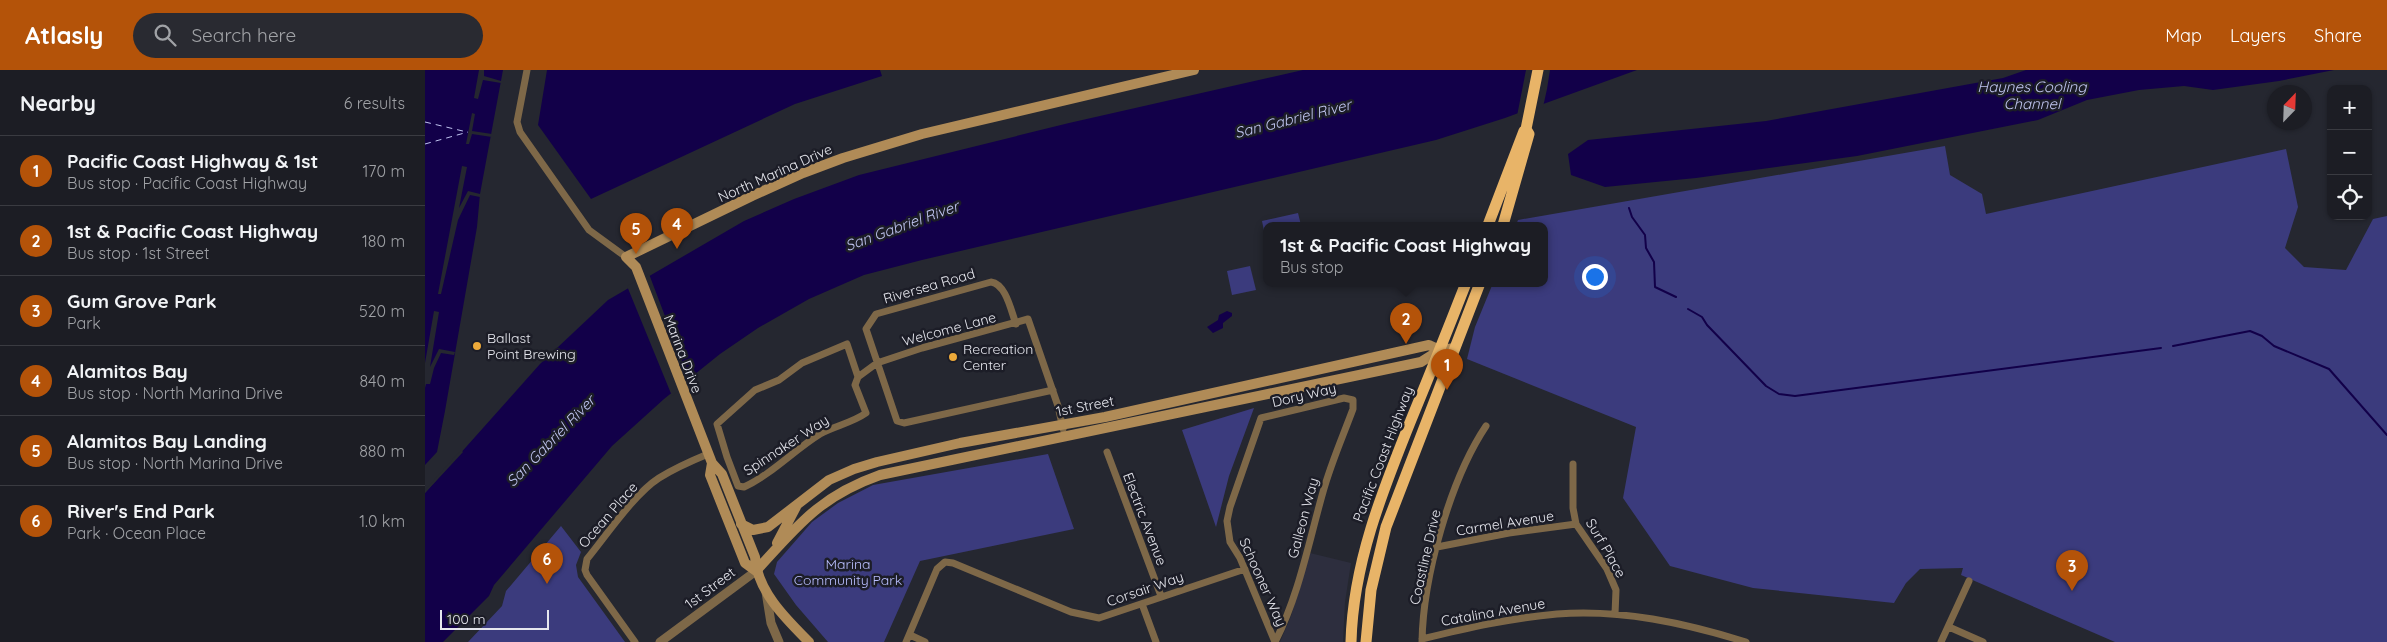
<!DOCTYPE html>
<html lang="en">
<head>
<meta charset="utf-8">
<style>
  :root { --surface:#1c1d24; --page:#292a31; --text:#f1f3f6; --muted:#a0a2a6; --line:#3a3b41; --accent:#b45309 }
  body { margin:0; font-family:Quicksand,sans-serif; background:var(--page); color:var(--text) }
  .controls { position:absolute; right:15px; top:15px; display:grid; overflow:hidden; border-radius:10px; box-shadow:0 1px 4px #0004 }
  .controls button { width:45px; height:45px; display:grid; place-items:center; padding:0; border:0; border-bottom:1px solid var(--line); background:var(--surface); color:var(--text); font:25px sans-serif }
  .compass { position:absolute; left:1842px; top:15px; width:45px; height:45px; border-radius:50%; background:var(--surface); box-shadow:0 1px 4px #0004; rotate:23deg }
  .scale { position:absolute; left:15px; bottom:12px; width:109px; box-sizing:border-box; padding-left:5px; border:2px solid #e5e6ed; border-top:0; font-size:14px; line-height:18px; white-space:nowrap; color:#e5e6ed; -webkit-text-stroke:4px #1c1d27; paint-order:stroke }
  .you { position:absolute; left:1169px; top:206px; width:18px; height:18px; margin:-12px; border:4px solid #fff; border-radius:50%; background:#1a73e8; box-shadow:0 0 0 8px #1a73e833 }
  .badge { display:grid; place-items:center; width:32px; height:32px; border-radius:50%; background:var(--accent); color:#fff; font-size:16px; font-weight:700 }
  .pin { position:absolute; translate:-50% -41px; filter:drop-shadow(0 1px 2px #0008) }
  .pin::after { content:''; position:absolute; top:26px; width:18px; height:15px; background:inherit; clip-path:polygon(0 0,100% 0,50% 100%) }
  .popup { position:absolute; left:838px; top:152px; width:285px; height:65px; box-sizing:border-box; display:grid; place-content:center; border-radius:10px; background:var(--surface); filter:drop-shadow(0 1px 4px #0005); font-size:16px; white-space:nowrap; color:var(--muted) }
  .popup b { font-size:19px; color:var(--text) }
  .popup::after { content:''; position:absolute; left:50%; top:100%; margin-left:-10px; border:10px solid transparent; border-top-color:var(--surface) }
  .list { margin:0; padding:0; list-style:none }
  h2 { display:flex; justify-content:space-between; align-items:center; height:65px; margin:0; padding:0 20px; font-size:21px }
  h2 small { font-size:16px; font-weight:400; color:var(--muted) }
  .list li { display:grid; grid-template-columns:32px 1fr auto; gap:15px; align-items:center; box-sizing:border-box; height:70px; padding:0 20px; border-top:1px solid var(--line) }
  .list b { display:block; font-size:19px; white-space:nowrap }
  .list p { margin:0; font-size:16px; white-space:nowrap; color:var(--muted) }
  .list em { font-size:16px; font-style:normal; color:var(--muted) }
  .icon { flex:none; width:28px; height:28px; fill:none; stroke:currentColor; stroke-width:2; stroke-linecap:round; stroke-linejoin:round }
  .map { position:relative; flex:none; width:1962px; height:572px; overflow:hidden }
  header { display:flex; align-items:center; gap:30px; box-sizing:border-box; height:70px; padding:0 25px; background:var(--accent); color:#fff }
  header strong { font-size:24px }
  nav { display:flex; gap:28px; margin-inline-start:auto; font-size:18px }
  .search { width:350px; height:45px; background:var(--page); display:flex; align-items:center; gap:12px; box-sizing:border-box; padding:0 18px; border-radius:28px; color:var(--muted); font-size:19px }
  main { display:flex }
  aside { flex:1; background:var(--surface) }
  .map>svg:first-child { display:block }
  .built { fill:#2d2e3e }
  .green { fill:#3b3b7d }
  .water { fill:#120049 }
  .pier { fill:#252730 }
  .lines { fill:none; stroke-linecap:round; stroke-linejoin:round }
  .stream { stroke:#120049; stroke-width:2 }
  .ferry { stroke:#bfc4ef; stroke-width:1; stroke-dasharray:6 5; stroke-linecap:butt }
  .minor { stroke:#7e6848; stroke-width:7 }
  .tertiary { stroke:#7e6848; stroke-width:9 }
  .secondary { stroke:#b08b57; stroke-width:10 }
  .trunk { stroke:#e8b468; stroke-width:11 }
  .poi-dot { fill:#eca93a; stroke:#1c1d27; stroke-width:2 }
  .labels { text-anchor:middle; stroke-width:5; stroke-linejoin:round; paint-order:stroke }
  .street-label { font-size:14px; fill:#e5e6ed; stroke:#1c1d27 }
  .poi-label { font-size:14px; fill:#e5e6ed; stroke:#1c1d27; text-anchor:start }
  .park-label { font-size:14px; fill:#b9befe; stroke:#1c1d27 }
  .water-label { font-size:15px; font-style:italic; fill:#bfc4ef; stroke:#1c1d27 }
</style>
</head>
<body>
<header>
<strong>Atlasly</strong>
<div class="search"><svg class="icon" aria-label="search" viewBox="0 0 24 24"><circle cx="10" cy="10" r="6"/><path d="M15 15l6 6"/></svg>Search here</div>
<nav><a>Map</a><a>Layers</a><a>Share</a></nav>
</header>
<main>
<aside>
<h2>Nearby<small>6 results</small></h2>
<ul class="list">
<li><span class="badge">1</span><div><b>Pacific Coast Highway &amp; 1st</b><p>Bus stop · Pacific Coast Highway</p></div><em>170 m</em></li>
<li><span class="badge">2</span><div><b>1st &amp; Pacific Coast Highway</b><p>Bus stop · 1st Street</p></div><em>180 m</em></li>
<li><span class="badge">3</span><div><b>Gum Grove Park</b><p>Park</p></div><em>520 m</em></li>
<li><span class="badge">4</span><div><b>Alamitos Bay</b><p>Bus stop · North Marina Drive</p></div><em>840 m</em></li>
<li><span class="badge">5</span><div><b>Alamitos Bay Landing</b><p>Bus stop · North Marina Drive</p></div><em>880 m</em></li>
<li><span class="badge">6</span><div><b>River's End Park</b><p>Park · Ocean Place</p></div><em>1.0 km</em></li>
</ul>
</aside>
<div class="map">
<svg width="1962" height="572" viewBox="0 0 1962 572">
  <rect width="100%" height="100%" fill="#252730"/>
  <path class="built" d="M885,483L926,493L920,532L918,572H855L866,546Z"/>
  <path class="green" d="M1520,76L1525,105L1557,124L1561,144L1861,79L1873,137L1860,178L1879,197L1921,200L1948,149L1962,146V572H1690L1536,505L1538,498L1495,499L1481,513L1469,533L1328,518L1245,496L1198,428L1211,357L1042,289L1050,257L1068,213H1120V155H1091L1093,150Z
    M873,143L876,155H842V176L837,151Z
    M825,196L831,220L807,225L802,201Z
    M829,338L804,406L791,457L757,360Z
    M623,384L649,459L495,491L459,572H403L371,535L349,504L352,492L387,452L413,433L448,415Z
    M136,456L156,482L151,495L153,507L200,572H43L77,536L81,521Z"/>
  <path class="water" d="M0,0H78L55,124L52,157L20,341L12,382L0,395Z
    M122,0H455L457,6L370,34L166,129L113,55Z
    M878,0H1212L1080,48L1011,70L497,190L439,205L384,229L333,258L295,284L239,329L187,376L69,515L64,526L18,572H0V423L115,294L183,230L319,151L369,129L434,105L644,53Z
    M1601,0H1909L1854,11L1788,20L1759,16L1714,20L1662,30L1613,50L1432,86L1271,108L1180,117L1146,105L1143,84L1163,70L1341,51L1578,8Z
    M802,241L807,243V246L798,253V258L788,263L782,257L793,250L794,245Z"/>
  <path class="pier" d="M54,0H59V6L76,11V13L58,10L53,29L49,28Z
    M1101,0H1125L1122,19L1118,37L1092,46Z
    M47,43L50,44L47,61L67,64V67L47,64L44,74H41Z
    M37,96L42,97L34,138L43,121L55,124V127L45,125L33,150L16,224H13Z
    M224,204L265,312L247,326L202,216Z
    M9,241L14,242L5,297L14,279L30,282L29,285L16,283L9,298L5,314H1L0,318V293Z
    M36,380L38,382L0,423V420Z"/>
  <g class="lines">
    <path class="stream" d="M1204,138L1207,147L1220,165L1221,178L1229,192L1230,217L1251,227
      M1263,239L1277,247L1282,255L1341,316L1354,324L1370,326L1736,278
      M1748,276L1825,261L1837,266L1849,276L1904,299L1962,365"/>
    <path class="ferry" d="M0,52L42,62
      M0,74L43,62"/>
    <path class="minor" d="M102,0L92,52L95,62L164,160L201,187
      M591,254C586,241 581,214 566,212L451,244L441,259L472,351L479,353L628,320
      M422,274L433,307L430,315L441,343C427,353 409,356 395,364C369,380 347,404 319,417L313,416L302,387L292,354L330,320L354,310L377,293Z
      M433,307L452,293L497,278L603,249L633,336L638,359
      M682,382L736,526
      M1148,394V438L1151,454L1182,499L1191,520L1190,544
      M1012,477L1084,463L1151,454
      M717,534L731,572
      M1524,557L1558,572
      M485,565L500,572
      M997,569C1042,558 1086,548 1132,544C1196,539 1260,553 1321,572
      M210,572L162,505L160,500L162,489C181,466 209,424 234,408C250,398 266,391 283,384
      M481,572L512,499L520,492L528,493L646,542L674,548L820,499
      M850,572C874,525 884,471 898,422C906,393 918,366 928,339V330L919,328L836,348L805,437L802,451L805,472L815,488L850,572
      M997,572C998,507 1025,410 1061,356
      M1516,572L1544,511"/>
    <path class="tertiary" d="M341,522L346,553L354,572
      M235,572L331,501"/>
    <path class="secondary" d="M287,393L285,405L320,493L331,501
      M316,454L328,460L343,457L404,410L429,399L452,392L535,373L680,347L1004,275L1015,280
      M352,473L371,437
      M331,501C372,456 395,426 455,405L996,292L1015,280L1030,278
      M384,572C361,549 332,521 330,487L297,404L287,393L211,197L201,187L327,126L378,103L418,88L497,64L769,0"/>
    <path class="trunk" d="M1063,155L1099,61
      M1078,155L1104,64L1101,59L1113,0
      M926,572C928,494 957,422 986,350C1005,304 1023,259 1041,213
      M941,572L946,520L961,457L1055,213"/>
  </g>
  <g class="poi-dot">
    <circle cx="52" cy="276" r="5"/>
    <circle cx="528" cy="287" r="5"/>
  </g>
  <g class="labels">
    <g class="street-label">
      <text transform="translate(350 103) rotate(-24)" y="5">North Marina Drive</text>
      <text transform="translate(504 216) rotate(-16)" y="5">Riversea Road</text>
      <text transform="translate(524 259) rotate(-15)" y="5">Welcome Lane</text>
      <text transform="translate(258 284) rotate(69)" y="5">Marina Drive</text>
      <text transform="translate(879 325) rotate(-13)" y="5">Dory Way</text>
      <text transform="translate(660 336) rotate(-11)" y="5">1st Street</text>
      <text transform="translate(361 375) rotate(-33)" y="5">Spinnaker Way</text>
      <text transform="translate(958 384) rotate(-69)" y="5">Pacific Coast Highway</text>
      <text transform="translate(183 445) rotate(-49)" y="5">Ocean Place</text>
      <text transform="translate(878 448) rotate(-75)" y="5">Galleon Way</text>
      <text transform="translate(720 449) rotate(69)" y="5">Electric Avenue</text>
      <text transform="translate(1080 453) rotate(-9)" y="5">Carmel Avenue</text>
      <text transform="translate(1181 478) rotate(60)" y="5">Surf Place</text>
      <text transform="translate(1000 487) rotate(-77)" y="5">Coastline Drive</text>
      <text transform="translate(838 512) rotate(66)" y="5">Schooner Way</text>
      <text transform="translate(285 518) rotate(-37)" y="5">1st Street</text>
      <text transform="translate(720 519) rotate(-19)" y="5">Corsair Way</text>
      <text transform="translate(1068 542) rotate(-10)" y="5">Catalina Avenue</text>
    </g>
    <g class="poi-label">
      <text x="62" y="273">Ballast<tspan x="62" dy="16">Point Brewing</tspan></text>
      <text x="538" y="284">Recreation<tspan x="538" dy="16">Center</tspan></text>
    </g>
    <g class="park-label">
      <text x="423" y="499">Marina<tspan x="423" dy="16">Community Park</tspan></text>
    </g>
    <g class="water-label">
      <text x="1607" y="22">Haynes Cooling<tspan x="1607" dy="17">Channel</tspan></text>
      <text transform="translate(868 49) rotate(-14)" y="5">San Gabriel River</text>
      <text transform="translate(477 156) rotate(-20)" y="5">San Gabriel River</text>
      <text transform="translate(126 371) rotate(-46)" y="5">San Gabriel River</text>
    </g>
  </g>
</svg>
<div class="controls">
<button>+</button>
<button>−</button>
<button><svg class="icon" aria-label="locate" viewBox="0 0 24 24"><circle cx="12" cy="12" r="6"/><path d="M12 2v4M12 18v4M2 12h4M18 12h4"/></svg></button>
</div>
<svg class="compass" viewBox="-18 -18 36 36"><path d="M0-13l5 13h-10z" fill="#e53935"/><path d="M0 13l5-13h-10z" fill="#a0a2a6"/></svg>
<div class="scale">100 m</div>
<div class="you"></div>
<div class="pin badge" style="left:1022px;top:320px">1</div>
<div class="pin badge" style="left:981px;top:274px">2</div>
<div class="popup"><b>1st &amp; Pacific Coast Highway</b>Bus stop</div>
<div class="pin badge" style="left:1647px;top:521px">3</div>
<div class="pin badge" style="left:252px;top:179px">4</div>
<div class="pin badge" style="left:211px;top:184px">5</div>
<div class="pin badge" style="left:122px;top:514px">6</div>
</div>
</main>
</body>
</html>
